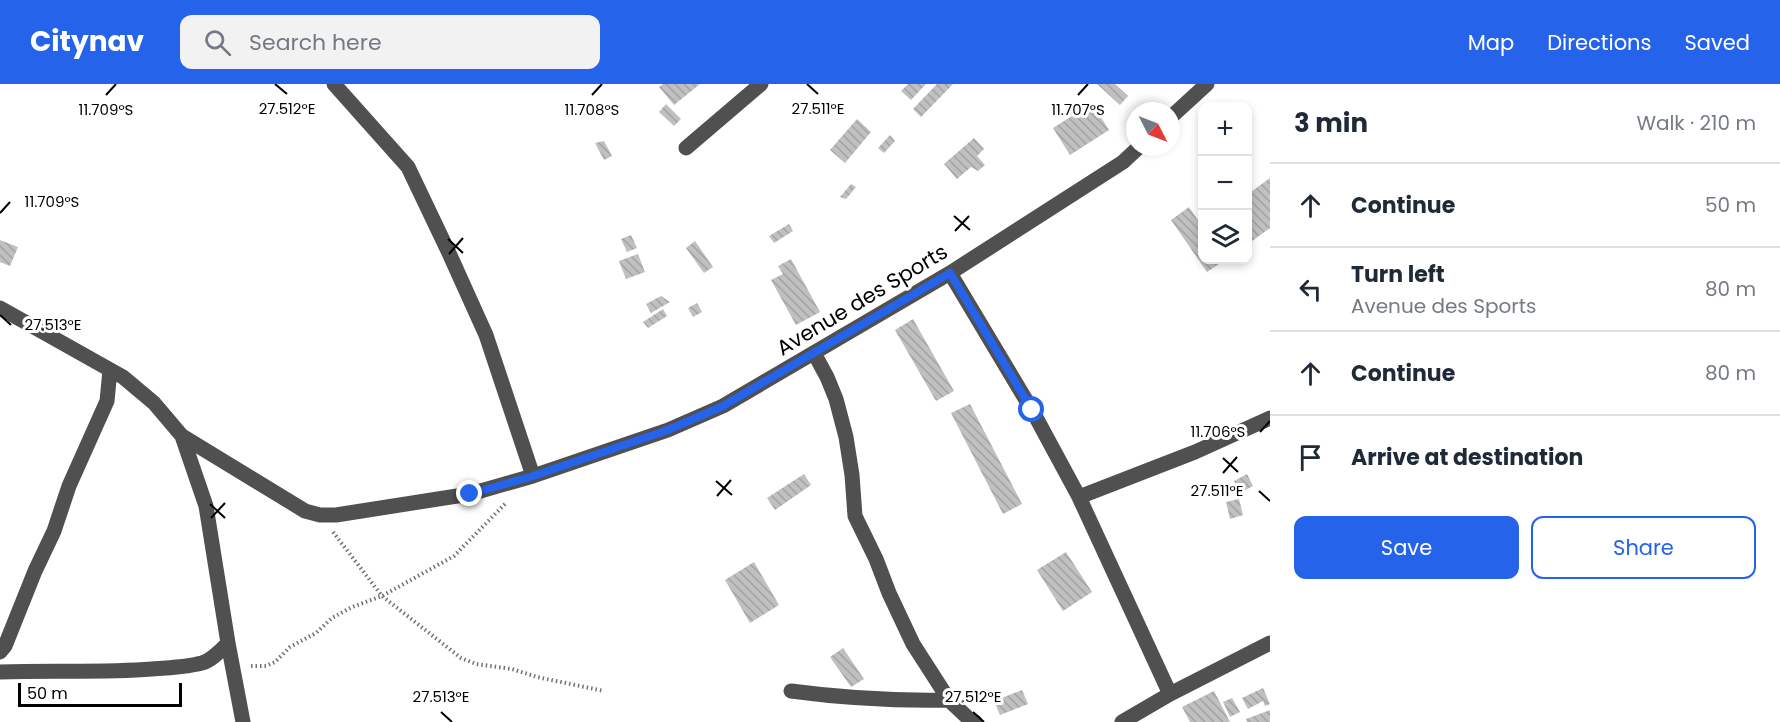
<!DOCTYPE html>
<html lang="en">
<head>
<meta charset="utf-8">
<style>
  :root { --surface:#fff; --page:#f2f2f3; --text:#1f2937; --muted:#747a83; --line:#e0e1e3; --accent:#2563eb }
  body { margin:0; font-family:Poppins,sans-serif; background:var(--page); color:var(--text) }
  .controls { position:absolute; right:18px; top:18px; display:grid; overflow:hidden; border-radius:12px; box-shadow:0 3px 9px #0003 }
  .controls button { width:54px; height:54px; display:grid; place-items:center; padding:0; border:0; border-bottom:2px solid var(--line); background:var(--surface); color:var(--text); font:30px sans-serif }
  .compass { position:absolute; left:1126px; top:18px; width:54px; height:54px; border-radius:50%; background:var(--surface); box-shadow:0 3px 9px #0003; rotate:132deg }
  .scale { position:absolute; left:18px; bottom:15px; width:164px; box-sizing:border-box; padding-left:6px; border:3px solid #000; border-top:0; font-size:16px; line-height:21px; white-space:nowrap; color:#000; -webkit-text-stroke:4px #fff; paint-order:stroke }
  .stop { position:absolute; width:18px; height:18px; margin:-14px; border:4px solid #2563eb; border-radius:50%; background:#fff }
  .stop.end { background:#2563eb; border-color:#fff; box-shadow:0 2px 6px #0008 }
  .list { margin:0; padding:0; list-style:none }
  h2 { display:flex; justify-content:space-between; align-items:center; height:78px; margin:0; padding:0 24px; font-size:26px }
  h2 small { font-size:20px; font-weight:400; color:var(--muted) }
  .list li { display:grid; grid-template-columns:39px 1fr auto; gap:18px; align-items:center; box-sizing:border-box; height:84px; padding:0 24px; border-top:2px solid var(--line) }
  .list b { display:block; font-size:22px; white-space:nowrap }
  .list p { margin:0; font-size:20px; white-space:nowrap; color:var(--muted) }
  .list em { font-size:20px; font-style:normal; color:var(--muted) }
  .actions { display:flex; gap:12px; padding:18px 24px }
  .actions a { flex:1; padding:14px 0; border:2px solid var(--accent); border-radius:12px; text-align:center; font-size:21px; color:var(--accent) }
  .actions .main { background:var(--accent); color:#fff }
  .icon { flex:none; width:33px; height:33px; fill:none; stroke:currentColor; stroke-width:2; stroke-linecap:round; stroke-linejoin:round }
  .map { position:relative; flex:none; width:1270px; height:638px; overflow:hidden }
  header { display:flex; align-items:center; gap:36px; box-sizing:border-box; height:84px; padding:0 30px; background:var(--accent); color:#fff }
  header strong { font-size:28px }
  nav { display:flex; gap:33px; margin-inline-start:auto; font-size:21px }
  .search { width:420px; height:54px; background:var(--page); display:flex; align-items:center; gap:15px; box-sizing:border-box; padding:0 21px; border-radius:12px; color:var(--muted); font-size:22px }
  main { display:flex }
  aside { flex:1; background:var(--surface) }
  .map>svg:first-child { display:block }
  .building { fill:url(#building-back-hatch) }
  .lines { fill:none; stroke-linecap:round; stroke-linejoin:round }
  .path { stroke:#727272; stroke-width:4; stroke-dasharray:1.5 3; stroke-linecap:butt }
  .minor { stroke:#505050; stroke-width:15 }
  .route { stroke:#2563eb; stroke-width:8 }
  .ticks { fill:none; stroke:#000; stroke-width:2 }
  .labels { text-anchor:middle; stroke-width:6; stroke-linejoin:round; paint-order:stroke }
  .street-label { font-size:21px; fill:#000; stroke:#fff }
  .ticks-label { font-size:15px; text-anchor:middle; fill:#000; stroke:#fff; stroke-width:6; stroke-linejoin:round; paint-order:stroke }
</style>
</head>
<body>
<header>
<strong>Citynav</strong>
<div class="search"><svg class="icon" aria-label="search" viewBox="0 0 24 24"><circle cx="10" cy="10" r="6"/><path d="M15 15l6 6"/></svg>Search here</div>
<nav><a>Map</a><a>Directions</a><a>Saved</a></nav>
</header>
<main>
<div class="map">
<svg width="1270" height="638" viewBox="0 0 1270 638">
  <defs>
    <pattern id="building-back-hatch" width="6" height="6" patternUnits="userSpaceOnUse" patternTransform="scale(1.5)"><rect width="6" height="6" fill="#c0c0c0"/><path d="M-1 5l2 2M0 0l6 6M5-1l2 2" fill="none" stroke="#a3a3a3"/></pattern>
  </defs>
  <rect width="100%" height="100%" fill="#fff"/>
  <path class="building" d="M663,0H700L674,21L659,3Z
    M908,0H926L911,16L901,7Z
    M937,0H953L921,33L913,25Z
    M1097,0H1115L1128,12L1120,21Z
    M1092,19L1109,46L1070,71L1053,44Z
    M666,20L681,35L674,42L659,28Z
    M857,35L871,48L845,79L830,66Z
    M890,51L895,57L884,69L878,64Z
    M974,54L984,65L977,72L985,81L978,87L971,83L957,95L944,80Z
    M604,57L612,72L604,76L595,59Z
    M1270,94V144L1248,160V110Z
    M851,100L856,103L846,115L840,113Z
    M1189,123L1202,142V176H1225L1207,188L1171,136Z
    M789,140L793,147L774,159L769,152Z
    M631,151L637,164L627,168L621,155Z
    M0,156L18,163L10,182L0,178Z
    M695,157L713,183L704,189L686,164Z
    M638,170L645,188L626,195L619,177Z
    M791,175L820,228L796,241L771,196L783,190L778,182Z
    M661,212L670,218L651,229L646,220Z
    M697,219L702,228L693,233L688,224Z
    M663,225L667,232L648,244L643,238Z
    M913,235L954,307L936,317L895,246Z
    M970,320L1022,420L1003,430L951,329Z
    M804,390L811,401L775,426L767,414Z
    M1247,390L1253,402L1240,409L1234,397Z
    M1239,415L1243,431L1230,435L1226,418Z
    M1066,468L1092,508L1063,527L1037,486Z
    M754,478L779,521L750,539L725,496Z
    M843,564L864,595L851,603L830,573Z
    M1263,604L1270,620L1265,622L1263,617L1248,625L1242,614Z
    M1022,606L1028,620L1000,631L994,617Z
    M1214,607L1230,638H1190L1182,623Z
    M1232,614L1240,628L1230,633L1223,618Z
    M1270,626V638H1247L1246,635Z"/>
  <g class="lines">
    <path class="path" d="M333,448L382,512L461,574L476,580L512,585L537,593L604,607
      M251,582H266L275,578L290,563L316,549L332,534L352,523L382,512L454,472L505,420"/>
    <path class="minor" d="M334,0L408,83L449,169L486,251L533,392
      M1171,33L1207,0
      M686,64L761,0
      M950,189L1032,326L1079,413L1170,610
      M0,224L123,293L154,319L182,352L305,427L320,431H336L470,410L533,392L668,346L723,322L950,189L1123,78L1139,63
      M814,269L827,293L836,315L846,353L852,391L855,432L876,475L889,509L913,560L949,616L969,635L975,638
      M182,352L206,422L228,559L243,638
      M1079,413L1195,368L1270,334
      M0,568L5,562L35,487L54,447L69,402L107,317L110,286
      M0,588C51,586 101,589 152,585C168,584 187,583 202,579C212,576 220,567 228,559
      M791,607C843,614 896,617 949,616
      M1122,638L1170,610L1270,559"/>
  </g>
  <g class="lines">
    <path class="route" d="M470,410L533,392L668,346L723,322L950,189L1032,326"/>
  </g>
  <path class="ticks" d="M275,0L287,10M807,0L818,10M106,11L116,0M592,11L602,0M1078,11L1088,0M0,129L10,118M954,132L970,146M955,147L969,132M448,155L463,169M449,170L463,154M0,231L11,241M1260,348L1270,337M1223,374L1238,388M1223,389L1237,373M716,397L732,411M1259,407L1270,417M717,412L731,396M210,420L225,434M211,434L225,419M441,628L452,638M973,628L984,638"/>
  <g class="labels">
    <g class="street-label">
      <text transform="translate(862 216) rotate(-31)" y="7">Avenue des Sports</text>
    </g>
  </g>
  <g class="ticks-label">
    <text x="287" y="30">27.512°E</text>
    <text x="818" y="30">27.511°E</text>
    <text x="106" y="31">11.709°S</text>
    <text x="592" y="31">11.708°S</text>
    <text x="1078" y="31">11.707°S</text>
    <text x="52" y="123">11.709°S</text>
    <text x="53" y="246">27.513°E</text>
    <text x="1218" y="353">11.706°S</text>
    <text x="1217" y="412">27.511°E</text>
    <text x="441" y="618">27.513°E</text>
    <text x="973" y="618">27.512°E</text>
  </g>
</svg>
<div class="controls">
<button>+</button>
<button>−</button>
<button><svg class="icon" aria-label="layers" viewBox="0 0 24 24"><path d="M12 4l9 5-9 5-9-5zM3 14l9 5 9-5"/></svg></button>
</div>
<svg class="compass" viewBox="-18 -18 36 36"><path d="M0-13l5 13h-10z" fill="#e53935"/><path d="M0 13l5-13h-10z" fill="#747a83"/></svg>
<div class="scale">50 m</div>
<div class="stop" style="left:1032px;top:326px"></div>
<div class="stop end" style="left:470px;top:410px"></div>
</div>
<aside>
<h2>3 min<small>Walk · 210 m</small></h2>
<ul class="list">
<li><svg class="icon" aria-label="ahead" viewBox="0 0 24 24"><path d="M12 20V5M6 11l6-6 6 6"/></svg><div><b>Continue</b></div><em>50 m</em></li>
<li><svg class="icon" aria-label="left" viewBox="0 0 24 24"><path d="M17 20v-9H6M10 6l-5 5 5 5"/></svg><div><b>Turn left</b><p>Avenue des Sports</p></div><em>80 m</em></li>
<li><svg class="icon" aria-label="ahead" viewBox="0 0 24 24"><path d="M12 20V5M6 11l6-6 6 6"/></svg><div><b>Continue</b></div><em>80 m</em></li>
<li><svg class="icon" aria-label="arrive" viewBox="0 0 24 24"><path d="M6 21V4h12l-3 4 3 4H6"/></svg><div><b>Arrive at destination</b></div></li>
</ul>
<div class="actions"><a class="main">Save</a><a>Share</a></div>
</aside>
</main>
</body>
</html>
